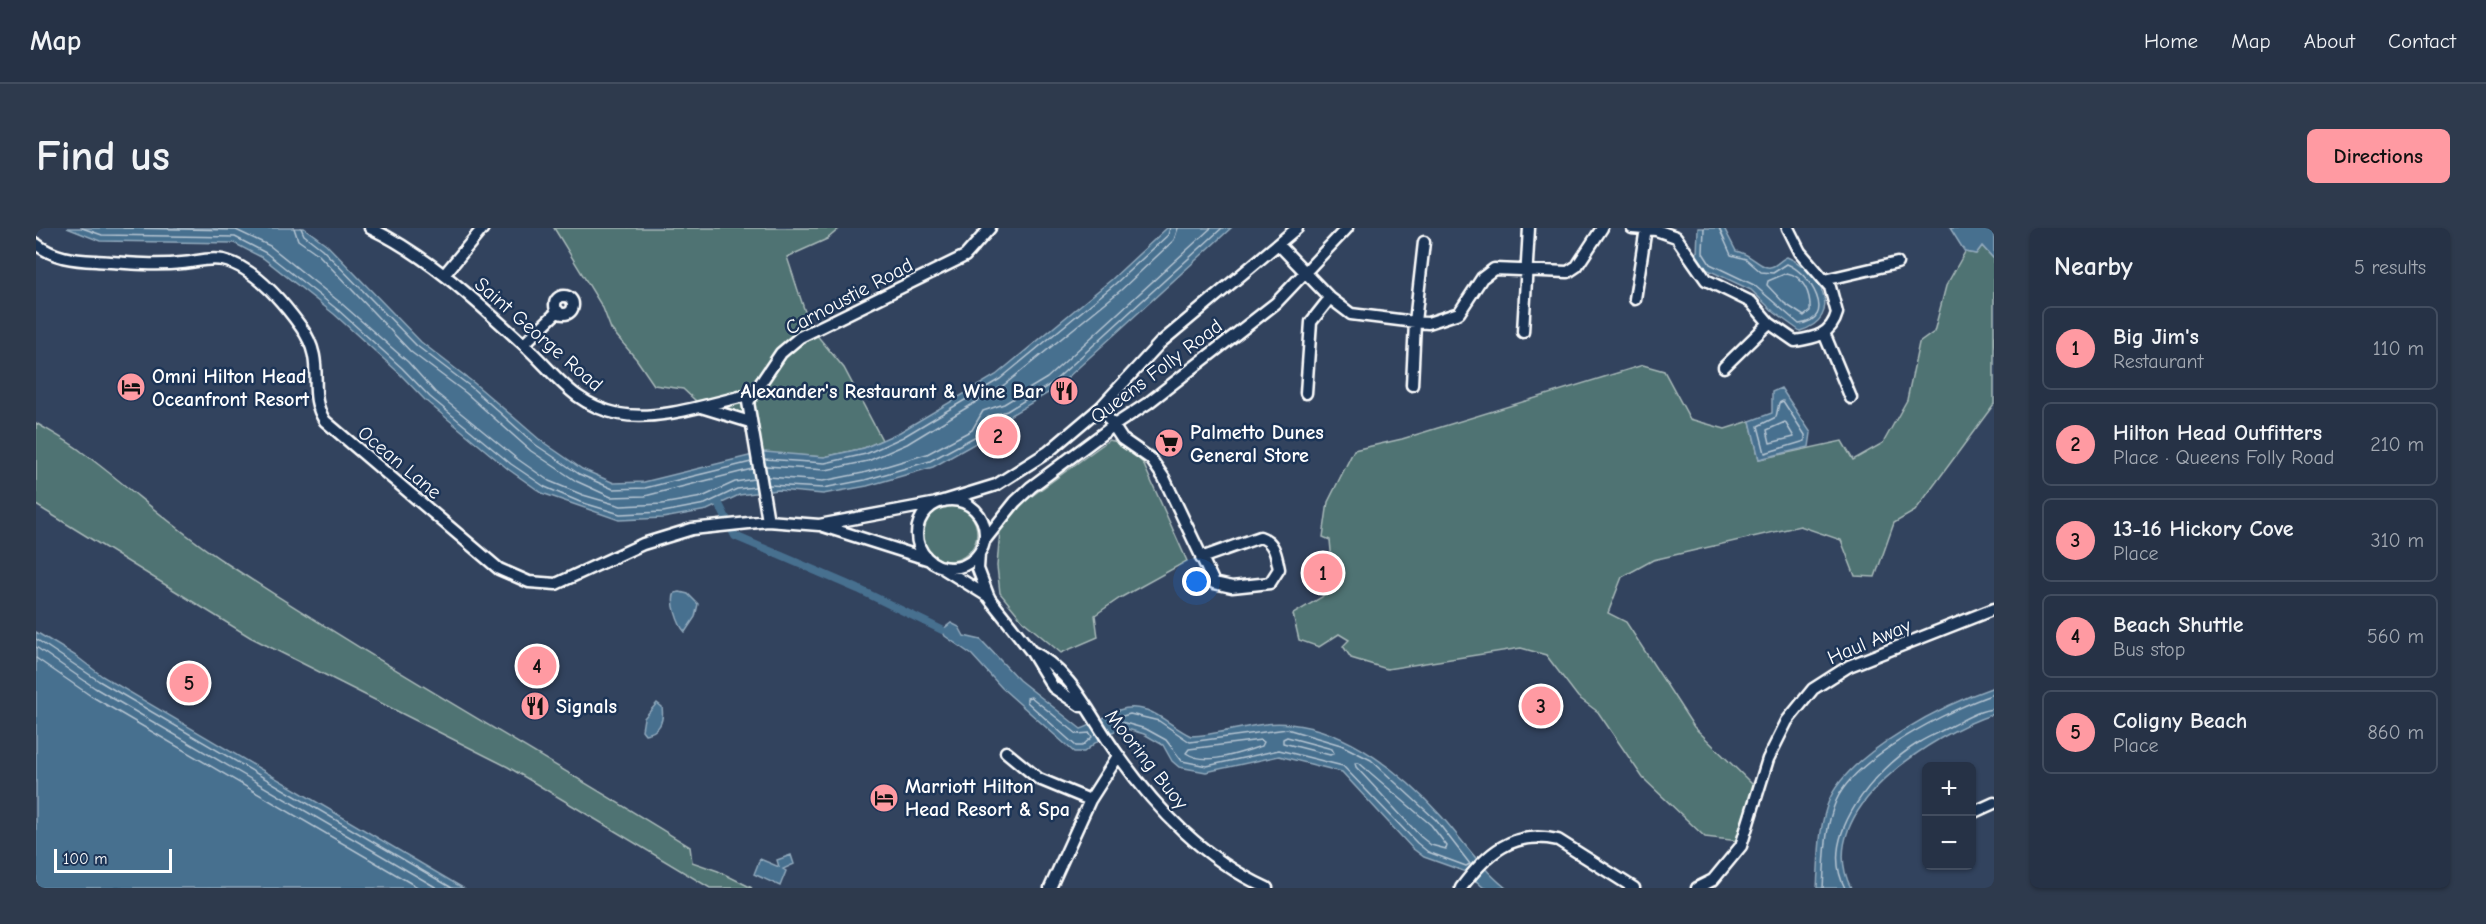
<!DOCTYPE html>
<html lang="en">
<head>
<meta charset="utf-8">
<style>
  :root { --surface:#263246; --page:#2e3a4d; --text:#f1f3f6; --muted:#a4aab3; --line:#424d5f; --accent:#ff9aa2 }
  body { margin:0; font-family:"Comic Neue",sans-serif; background:var(--page); color:var(--text) }
  .controls { position:absolute; right:18px; bottom:18px; display:grid; overflow:hidden; border-radius:9px; box-shadow:0 2px 4px #0004 }
  .controls button { width:54px; height:54px; display:grid; place-items:center; padding:0; border:0; border-bottom:2px solid var(--line); background:var(--surface); color:var(--text); font:30px sans-serif }
  .scale { position:absolute; left:18px; bottom:15px; width:118px; box-sizing:border-box; padding-left:6px; border:3px solid #fff; border-top:0; font-size:16px; line-height:21px; white-space:nowrap; color:#fff; -webkit-text-stroke:4px #1d3557; paint-order:stroke }
  .you { position:absolute; left:1161px; top:354px; width:21px; height:21px; margin:-15px; border:4px solid #fff; border-radius:50%; background:#1a73e8; box-shadow:0 0 0 9px #1a73e833 }
  .badge { display:grid; place-items:center; width:39px; height:39px; border-radius:50%; background:var(--accent); color:#111; font-size:20px; font-weight:700 }
  .pin { position:absolute; translate:-50% -50%; border:3px solid #fff; box-shadow:0 2px 6px #0006 }
  .list { margin:0; padding:0; list-style:none }
  h2 { display:flex; justify-content:space-between; align-items:center; height:78px; margin:0; padding:0 24px; font-size:26px }
  h2 small { font-size:20px; font-weight:400; color:var(--muted) }
  .list li { display:grid; grid-template-columns:39px 1fr auto; gap:18px; align-items:center; box-sizing:border-box; height:84px; margin:0 12px 12px; padding:0 12px; border:2px solid var(--line); border-radius:9px }
  .list b { display:block; font-size:22px; white-space:nowrap }
  .list p { margin:0; font-size:20px; white-space:nowrap; color:var(--muted) }
  .list em { font-size:20px; font-style:normal; color:var(--muted) }
  .map { position:relative; flex:none; width:1958px; height:660px; overflow:hidden; border-radius:9px }
  header { display:flex; align-items:center; gap:36px; box-sizing:border-box; height:84px; padding:0 30px; background:var(--surface); border-bottom:2px solid var(--line) }
  header strong { font-size:28px }
  nav { display:flex; gap:33px; margin-inline-start:auto; font-size:21px }
  .intro { display:flex; align-items:center; justify-content:space-between; box-sizing:border-box; height:144px; padding:0 36px }
  h1 { margin:0; font-size:42px }
  .button { padding:15px 27px; border-radius:9px; background:var(--accent); color:#111; font-size:21px; font-weight:700 }
  main { display:flex; gap:36px; padding:0 36px }
  aside { flex:1; background:var(--surface); border-radius:9px; box-shadow:0 2px 4px #0004 }
  .map>svg:first-child { display:block }
  .green { fill:#507373; stroke:#a8b9b9; stroke-width:1.5 }
  .water { fill:#476f8f; stroke:#91a9bc; stroke-width:1.5 }
  .lines { fill:none; stroke-linecap:round; stroke-linejoin:round }
  .shore { stroke:#b5c5d2; stroke-width:1.5 }
  .canal { stroke:#476f8f; stroke-width:8 }
  .minor-casing { stroke:#fff; stroke-width:15 }
  .minor { stroke:#1d3557; stroke-width:10 }
  .labels { text-anchor:middle; stroke-width:5; stroke-linejoin:round; paint-order:stroke }
  .street-label { font-size:20px; fill:#fff; stroke:#1d3557 }
  .poi-label { font-size:20px; font-weight:bold; fill:#fff; stroke:#1d3557; text-anchor:start }
</style>
</head>
<body>
<header>
<strong>Map</strong>
<nav><a>Home</a><a>Map</a><a>About</a><a>Contact</a></nav>
</header>
<div class="intro"><h1>Find us</h1><a class="button">Directions</a></div>
<main>
<div class="map">
<svg width="1958" height="660" viewBox="0 0 1958 660">
  <rect width="100%" height="100%" fill="#32435e"/>
  <filter id="ink" filterUnits="userSpaceOnUse"><feTurbulence type="fractalNoise" baseFrequency=".0167" numOctaves="2"/><feDisplacementMap in="SourceGraphic" scale="12" xChannelSelector="R" yChannelSelector="G"/><feConvolveMatrix kernelMatrix="1 2 1 2 8 2 1 2 1" color-interpolation-filters="sRGB"/></filter>
  <g filter="url(#ink)">
    <path class="green" d="M518,0H804L791,11L751,29L774,99L808,140L846,212L828,220L788,229L725,225L721,202L674,186L647,161L618,157L601,132L575,101L567,80Z
      M1946,18L1958,31V176L1879,283L1858,295L1839,349L1819,348L1805,312L1764,298L1617,332L1586,349L1572,385L1590,394L1658,499L1718,558L1703,613L1669,609L1607,550L1562,484L1542,469L1510,427L1485,420L1351,441L1315,430L1307,418L1313,412L1303,406L1283,419L1263,412L1257,386L1286,369L1298,355L1294,312L1287,309L1292,274L1318,222L1366,211L1607,137L1628,143L1654,191L1689,201L1714,193L1723,231L1806,213L1817,232L1847,215L1871,172L1883,115L1898,104L1910,58L1929,24L1940,26Z
      M0,195C15,204 32,213 46,224C95,260 139,302 190,335C342,435 500,523 654,619L656,634L682,643L716,660H674L472,539L214,409L0,277Z
      M1073,212L1086,215L1107,235L1151,333L1084,370L1059,387L1062,409L1025,425L987,393L964,365L961,338L964,302L989,273Z
      M885 305a28 28 0 1 1 56 0a28 28 0 1 1-56 0Z"/>
    <path class="water" d="M31,0H268L290,16L385,114L438,155L504,212L546,241L578,255L608,254L729,224L788,229L828,220L864,204L960,147L1075,52L1131,0H1195L1019,161L973,188L956,194L947,211L897,239L831,258L787,266L742,262L703,267L671,282L627,290L583,292L506,265L472,241L390,173L362,144L298,86L227,30L198,15L64,13Z
      M1662,0H1688L1700,23C1716,26 1725,41 1734,39C1741,38 1745,31 1751,29C1784,43 1810,89 1764,103L1739,85L1715,62L1670,41L1661,27Z
      M1914,0H1958V31L1946,18L1940,26L1929,24Z
      M1745,160L1775,205L1773,219L1723,231L1714,193L1736,185V164Z
      M644,364L652,366L662,376L659,389L649,404C642,397 634,373 639,365Z
      M915,395L923,399L928,408L945,412L983,452L1045,501C1058,497 1069,487 1083,482C1113,472 1131,497 1155,508C1187,507 1222,492 1254,496C1313,502 1367,546 1406,589C1427,613 1444,639 1470,660H1448L1430,644L1388,629L1376,620L1306,544L1243,528L1170,544L1143,539L1136,533L1127,517L1108,506L1088,500L1070,506L1048,524H1038L966,460L936,427L909,408L906,402Z
      M0,404L40,428L66,448L427,660H0Z
      M1958,459V486C1898,505 1775,582 1815,660H1781C1783,630 1782,598 1794,570C1816,523 1911,475 1958,459Z
      M621,475L626,479C628,493 624,504 609,506L606,502L608,490Z
      M755,627L758,636L747,641L750,643L744,658L718,646L724,631L743,639L741,632Z"/>
    <g class="lines">
      <path class="shore" d="M46,0L66,7L199,9L230,25L302,82L366,140L394,169L475,236L509,259L544,274L584,286L627,284L669,276L701,261L719,259
        M87,0L200,2L234,18L306,76L372,134L399,164L480,230L513,253L547,267L585,278L626,276L666,269L699,254L718,251
        M258,0L262,12L282,26L375,124L430,165L495,223L540,253L575,269L609,268L716,241
        M265,0L268,7L286,21L381,118L435,159L500,217L543,246L577,261L609,260L715,234
        M1668,0L1667,25L1674,36L1718,57L1763,96C1803,92 1774,45 1751,36L1737,45L1725,44L1710,31L1695,27L1683,0
        M1751,45C1768,48 1775,67 1774,83L1768,88L1748,75L1731,57L1732,53Z
        M1747,173L1769,207V213L1729,225L1722,198L1740,189L1743,175Z
        M1749,194L1758,209L1734,215L1731,202Z
        M728,231L789,235L830,226L867,209L964,151L1079,56L1132,7L1134,0
        M730,238L790,242L832,233L871,216L968,157L1085,62L1138,12L1142,0
        M732,249L787,253L827,245L891,226L936,202L947,183L968,176L1011,150L1175,0
        M733,257L787,260L829,252L894,233L942,207L952,189L971,183L1015,156L1186,0
        M0,411L63,453L416,660
        M0,419L59,460L401,660
        M0,430L55,468L383,660
        M995,469L1041,506L1054,505L1056,509L1046,518H1040L991,474V470Z
        M1094,486L1123,493L1154,514L1251,501L1305,517L1335,532L1400,592L1434,636L1430,638L1392,624L1381,615L1307,538L1243,522L1171,538L1146,533L1130,512L1110,501L1082,493L1083,489Z
        M1251,509L1296,521L1298,525L1294,527L1247,515V511Z
        M1225,512L1228,514L1226,518C1205,524 1171,539 1150,525L1153,521Z
        M1323,535L1395,597L1411,618L1410,621L1395,617L1385,609L1320,539L1319,535Z
        M1787,660C1789,631 1788,601 1800,573C1819,529 1914,481 1958,466
        M1809,660C1781,607 1840,541 1882,515C1893,508 1904,504 1915,498C1929,491 1943,482 1958,481"/>
      <path class="canal" d="M683,276L699,308L822,361L906,402"/>
      <g class="minor-casing">
        <path id="minor" d="M334,0C391,27 439,72 486,115C520,145 535,176 583,186C624,194 677,174 717,166
          M1596,0L1620,2L1640,9L1670,52L1715,74L1733,95L1759,113C1779,110 1795,107 1801,85L1794,59L1764,24L1752,0
          M0,16C18,30 37,32 60,33C88,35 118,38 146,35C160,34 172,29 187,32C218,39 247,74 265,99C292,136 269,163 289,193L463,341L493,354L520,356L607,316L656,301L732,293L783,297L901,275
          M1243,17L1294,70L1315,86L1379,94L1392,95L1423,85L1446,50L1458,41L1532,44L1541,38L1566,0
          M408,47L447,0
          M1788,52L1861,35
          M519 77a9 9 0 1 1 18 0a9 9 0 1 1-18 0Z
          M1599,71L1610,0
          M1487,104L1493,0
          M1788,105L1815,170
          M488,116L522,83
          M1688,139L1733,95
          M1376,157L1379,94L1388,14
          M1270,165L1275,94L1294,70
          M665,179L714,194
          M1065,179L1086,211L1115,231L1128,250L1178,355L1196,359L1234,355L1243,341C1240,327 1239,314 1224,309L1165,330
          M881 306a34 34 0 1 1 68 0a34 34 0 1 1-68 0Z
          M908,273L960,257L1012,224L1065,179L1124,115L1261,0
          M732,293L712,174L745,125L764,109L929,28L954,0
          M787,298L891,331
          M948,313L979,274L995,259L1077,198L1112,175L1240,75L1311,0
          M943,325L942,341L953,370L995,423L1017,459L1045,478
          M908,341L953,369
          M995,423C1037,443 1055,491 1082,527C1122,583 1168,631 1231,660
          M970,524L1003,551L1054,572
          M1936,585L1958,575
          M1014,660L1054,572L1082,528
          M1425,660C1450,626 1477,601 1522,612L1598,660
          M1661,660L1677,652L1705,618L1732,531L1751,493L1777,461L1813,438L1958,381"/>
      </g>
      <use href="#minor" class="minor"/>
    </g>
  </g>
  <defs>
    <g id="hotel-disc" transform="scale(1.5)"><circle r="9.5" fill="#ff9aa2" stroke="#1d3557"/><path d="M-6-4.5h1.5V1H6V5H4.5V3h-9V5H-6ZM-4 0a1.8 1.8 0 1 1 3.6 0ZM.5 0V-2.5h3Q6-2.5 6 0Z" fill="#111"/></g>
    <g id="restaurant-disc" transform="scale(1.5)"><circle r="9.5" fill="#ff9aa2" stroke="#1d3557"/><path d="M-5-6h1v4h1v-4h1v4h1v-4h1v5L-1.5 .5V6h-2V.5L-5-1ZM5-6V6H3V1.5H1.5Q1.5-4 5-6Z" fill="#111"/></g>
    <g id="supermarket-disc" transform="scale(1.5)"><circle r="9.5" fill="#ff9aa2" stroke="#1d3557"/><path d="M-6-5.5h2.5l.6 2H6L4.5 2H-2.5L-4.4-4H-6ZM-1.5 3.2a1.3 1.3 0 1 0 .1 0ZM3 3.2a1.3 1.3 0 1 0 .1 0Z" fill="#111"/></g>
  </defs>
  <g fill-rule="evenodd">
    <use href="#hotel-disc" x="95" y="159"/>
    <use href="#restaurant-disc" x="1028" y="163"/>
    <use href="#supermarket-disc" x="1133" y="215"/>
    <use href="#restaurant-disc" x="499" y="478"/>
    <use href="#hotel-disc" x="848" y="570"/>
  </g>
  <g class="labels">
    <g class="street-label">
      <text transform="translate(813 68) rotate(-28)" y="7">Carnoustie Road</text>
      <text transform="translate(503 106) rotate(41)" y="7">Saint George Road</text>
      <text transform="translate(1120 143) rotate(-37)" y="7">Queens Folly Road</text>
      <text transform="translate(364 234) rotate(40)" y="7">Ocean Lane</text>
      <text transform="translate(1833 413) rotate(-23)" y="7">Haul Away</text>
      <text transform="translate(1111 531) rotate(52)" y="7">Mooring Buoy</text>
    </g>
    <g class="poi-label">
      <text x="116" y="155">Omni Hilton Head<tspan x="116" dy="23">Oceanfront Resort</tspan></text>
      <text x="1007" y="170" text-anchor="end">Alexander's Restaurant &amp; Wine Bar</text>
      <text x="1154" y="211">Palmetto Dunes<tspan x="1154" dy="23">General Store</tspan></text>
      <text x="520" y="485">Signals</text>
      <text x="869" y="565">Marriott Hilton<tspan x="869" dy="23">Head Resort &amp; Spa</tspan></text>
    </g>
  </g>
</svg>
<div class="controls">
<button>+</button>
<button>−</button>
</div>
<div class="scale">100 m</div>
<div class="you"></div>
<div class="pin badge" style="left:1287px;top:345px">1</div>
<div class="pin badge" style="left:962px;top:208px">2</div>
<div class="pin badge" style="left:1505px;top:478px">3</div>
<div class="pin badge" style="left:501px;top:438px">4</div>
<div class="pin badge" style="left:153px;top:455px">5</div>
</div>
<aside>
<h2>Nearby<small>5 results</small></h2>
<ul class="list">
<li><span class="badge">1</span><div><b>Big Jim's</b><p>Restaurant</p></div><em>110 m</em></li>
<li><span class="badge">2</span><div><b>Hilton Head Outfitters</b><p>Place · Queens Folly Road</p></div><em>210 m</em></li>
<li><span class="badge">3</span><div><b>13-16 Hickory Cove</b><p>Place</p></div><em>310 m</em></li>
<li><span class="badge">4</span><div><b>Beach Shuttle</b><p>Bus stop</p></div><em>560 m</em></li>
<li><span class="badge">5</span><div><b>Coligny Beach</b><p>Place</p></div><em>860 m</em></li>
</ul>
</aside>
</main>
</body>
</html>
